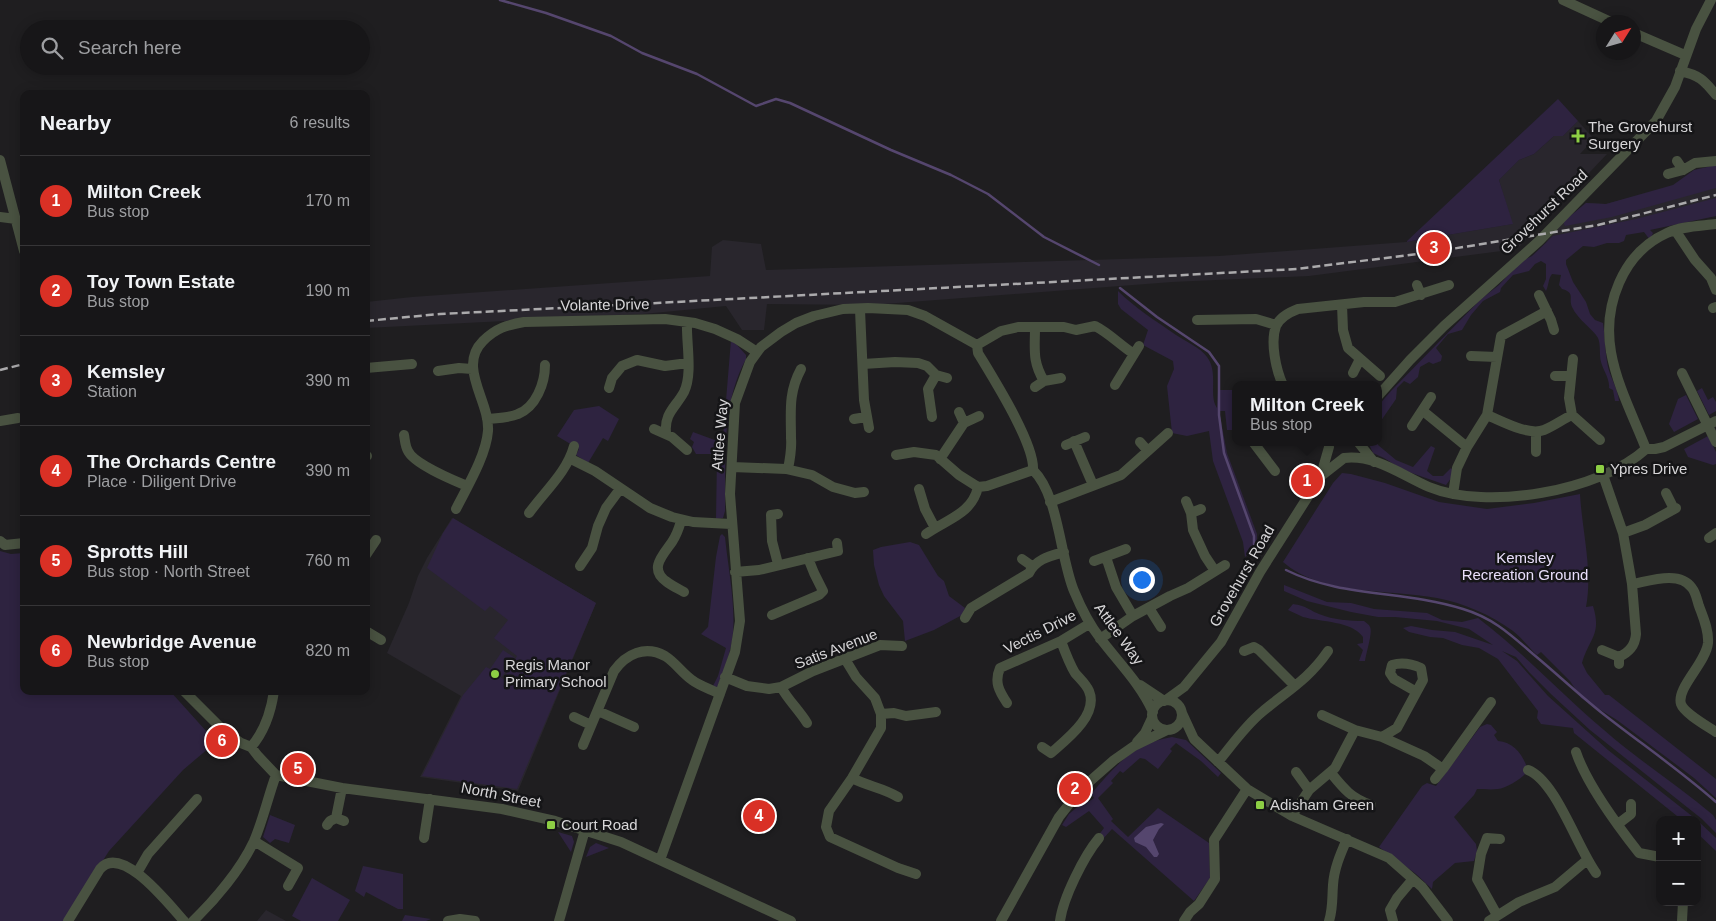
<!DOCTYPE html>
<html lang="en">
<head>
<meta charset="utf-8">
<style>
  :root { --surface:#171618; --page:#201f21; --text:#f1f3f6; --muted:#9e9fa2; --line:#363537; --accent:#d93025 }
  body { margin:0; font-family:Helvetica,sans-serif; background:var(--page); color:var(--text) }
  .controls { position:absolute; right:15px; bottom:15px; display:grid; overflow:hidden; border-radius:10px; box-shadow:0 2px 12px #0003 }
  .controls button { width:45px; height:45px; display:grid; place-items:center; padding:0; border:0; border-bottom:1px solid var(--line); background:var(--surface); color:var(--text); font:25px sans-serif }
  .compass { position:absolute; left:1596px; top:15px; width:45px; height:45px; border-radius:50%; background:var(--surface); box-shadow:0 2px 12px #0003; rotate:53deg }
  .you { position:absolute; left:1141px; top:579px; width:18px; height:18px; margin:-12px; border:4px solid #fff; border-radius:50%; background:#1a73e8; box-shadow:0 0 0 8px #1a73e833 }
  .badge { display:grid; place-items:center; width:32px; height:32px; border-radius:50%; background:var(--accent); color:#fff; font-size:16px; font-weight:700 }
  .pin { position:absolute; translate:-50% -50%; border:2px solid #fff; box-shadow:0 1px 5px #0006 }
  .popup { position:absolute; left:1232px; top:381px; width:150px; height:65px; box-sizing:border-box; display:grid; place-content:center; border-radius:10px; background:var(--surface); filter:drop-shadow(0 1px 4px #0005); font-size:16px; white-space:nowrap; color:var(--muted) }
  .popup b { font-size:19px; color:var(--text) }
  .popup::after { content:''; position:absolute; left:50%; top:100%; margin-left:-10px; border:10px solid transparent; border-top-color:var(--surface) }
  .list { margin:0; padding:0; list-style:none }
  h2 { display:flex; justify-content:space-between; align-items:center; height:65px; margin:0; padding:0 20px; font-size:21px }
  h2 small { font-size:16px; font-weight:400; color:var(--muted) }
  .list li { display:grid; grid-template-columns:32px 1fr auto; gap:15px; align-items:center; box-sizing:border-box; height:90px; padding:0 20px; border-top:1px solid var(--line) }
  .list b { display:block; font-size:19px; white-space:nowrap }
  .list p { margin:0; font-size:16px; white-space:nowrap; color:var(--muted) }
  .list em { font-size:16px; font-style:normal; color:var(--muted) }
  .icon { flex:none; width:28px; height:28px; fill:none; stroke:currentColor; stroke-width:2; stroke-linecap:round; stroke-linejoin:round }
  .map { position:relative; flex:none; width:1716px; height:921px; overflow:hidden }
  .search { position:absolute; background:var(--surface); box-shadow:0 2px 12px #0003; left:20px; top:20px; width:350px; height:55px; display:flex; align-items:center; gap:12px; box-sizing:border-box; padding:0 18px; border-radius:28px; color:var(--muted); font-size:19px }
  .panel { position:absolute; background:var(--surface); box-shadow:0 2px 12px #0003; left:20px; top:90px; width:350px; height:605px; border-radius:10px }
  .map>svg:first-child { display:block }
  .built { fill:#29262d }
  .green { fill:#2e2340 }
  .water { fill:#55466e }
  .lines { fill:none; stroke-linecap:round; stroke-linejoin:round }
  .stream { stroke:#55466e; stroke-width:2.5 }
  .minor { stroke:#495241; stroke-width:10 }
  .rail { stroke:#abaaac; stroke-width:2.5; stroke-dasharray:8 4; stroke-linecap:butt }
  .poi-dot { fill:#8dce44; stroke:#151517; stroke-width:2 }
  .labels { text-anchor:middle; stroke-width:5; stroke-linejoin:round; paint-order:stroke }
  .poi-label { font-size:15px; fill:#d7d6d8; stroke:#151517; text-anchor:start }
  .street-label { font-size:15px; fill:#d7d6d8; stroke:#151517 }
  .park-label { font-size:15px; fill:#e9dffb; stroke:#151517 }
</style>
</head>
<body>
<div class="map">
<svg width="1716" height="921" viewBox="0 0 1716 921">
  <rect width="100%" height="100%" fill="#1f1e20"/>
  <path class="built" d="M1578,121L1594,139L1580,154H1607L1517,249L1309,276L1172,282L871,305L767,304L764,330H742L726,306L643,314L366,328V302L412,297L710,276L712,247L723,240L761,244L766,270L1219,256L1406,242L1512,224L1499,180L1519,160L1534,154L1554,136H1563Z
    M1716,175V216L1546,242L1563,222L1586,203L1606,204Z
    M452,518L596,603L518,791L420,777L461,696L387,653L409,603L418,576L427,558Z
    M266,910L286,921H257Z"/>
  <path class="green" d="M1558,99L1578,121L1563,136H1554L1534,154L1519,160L1499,180L1513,224L1406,242Z
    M1716,165V188L1612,217L1565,226L1563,222L1586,203L1606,204L1673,185L1694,170Z
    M1716,198V216L1650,230L1653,233L1650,240L1644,232L1626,235L1624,241L1619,243H1607L1594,247L1583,246L1566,260V264L1573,282L1586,302L1590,314L1595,320L1603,323C1605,337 1605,352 1608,367C1611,379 1618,389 1619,401H1615L1613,390L1609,388C1610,379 1603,370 1601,362C1599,354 1601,345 1598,338C1593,329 1578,320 1572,307C1568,298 1576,293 1562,289L1559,285L1561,275L1552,274C1548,279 1549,285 1546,291L1543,286L1546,279V264L1541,261L1535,264L1529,271L1513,275L1501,288L1500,292L1483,301L1471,315L1462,330L1448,334L1436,348L1442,356L1441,361L1433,364L1429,362L1420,367L1418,377L1410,384L1404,381L1397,388L1396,399L1378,425V406L1391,391L1481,299L1499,285L1520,262L1532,256L1553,236L1636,219Z
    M1118,291C1135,308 1156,321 1176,335C1185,341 1201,348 1207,357C1219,373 1208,395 1217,408L1218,390H1236V430H1227L1225,411H1219L1227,453L1257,534V551H1252L1245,557L1243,542L1213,461L1209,431L1187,436L1172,433L1167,386L1174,369L1173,361L1143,345L1148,330L1121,309L1118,304Z
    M731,340L737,345L746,355V359C721,404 726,461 725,511L723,518L716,519L717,457L711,454H696L692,447L694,442L690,439L693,432L720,442L723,437Z
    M1702,388L1708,400L1713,397L1716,402V411L1709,415L1697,391Z
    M1686,395L1698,419L1674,432L1669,424L1678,399Z
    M599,406L619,419L608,441L603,438L588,463L576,455L579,449L557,436L574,410Z
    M1708,436L1716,452V464L1713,465L1688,457L1684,449Z
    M1368,442H1377L1378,445L1396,460L1413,467L1431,446L1435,448L1427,471L1433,476H1443L1451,468L1454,472L1452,477L1446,485L1403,470L1384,458L1373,453Z
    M1342,473L1351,474L1385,483L1439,502L1487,509L1534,503L1580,494C1582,531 1593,570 1586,607L1593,606C1602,635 1589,638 1582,663L1587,673L1605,695H1609L1716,779V798L1694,778L1617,720L1581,698L1570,681L1541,652L1537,655C1529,648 1522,638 1513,631C1491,615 1464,603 1437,598C1388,589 1322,596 1283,562L1333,483Z
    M453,518L596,603L517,789L422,776L463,695L486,667L490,669L503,650L515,658L502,677L495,672L503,679L517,656L494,638L508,620L490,606L491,605L485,611L427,568L443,533Z
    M722,534L725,537C728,568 737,610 732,641C729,657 723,673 717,688L713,686L718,676L726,648L701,634L708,627L716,557L720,536Z
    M910,542L919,545L938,576L944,581L949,596L965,608L962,615L934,630L905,641L903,621L884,596L879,585L874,565L873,550L881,547Z
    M0,551L11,554L24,553V691H170L216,742L183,770L109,851L64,921H0Z
    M1284,585L1327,602L1351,603L1374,609L1427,613L1442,620L1462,622L1478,618C1523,652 1561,694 1604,730C1639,761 1678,785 1713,815L1716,820V833L1702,819L1590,730L1552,695L1529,672L1516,657L1502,651L1517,661L1548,696L1608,750L1697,820H1682L1574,733L1573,728L1541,724L1537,718L1538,711L1498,659L1479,648L1462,645L1443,638L1430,637L1409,632L1403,628L1411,626L1432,630L1455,632L1493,645L1469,629L1437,621L1395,617H1378L1351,612L1307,601L1284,591Z
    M1293,604C1307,606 1307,609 1319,614C1334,620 1349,621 1364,621C1366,623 1369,624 1370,627C1373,632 1366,653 1365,661H1359L1363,650L1357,644L1363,643V637C1352,621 1321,622 1303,617C1298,615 1293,612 1288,610Z
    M1487,724L1491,725L1497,732L1494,735L1498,741C1514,742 1523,755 1528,770C1524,778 1506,788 1498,789C1491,790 1483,789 1477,789L1474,795L1454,817L1476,844L1477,851L1474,861L1455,863L1433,882L1432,889L1416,874L1379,847L1422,786L1427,783L1436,786L1480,727Z
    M1172,737L1186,740L1221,773L1218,777L1201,761L1176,743L1170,749L1172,751L1158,769L1145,759L1140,758L1123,773L1120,771L1111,781L1113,783L1098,798L1113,819L1111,821L1128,837L1158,808L1209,843L1210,878L1194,901L1112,829L1102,840L1098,836L1104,828L1089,811L1066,827L1062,825L1069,814L1083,802L1085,804L1094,798L1091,794C1115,766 1134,743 1172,737Z
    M270,815L295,825L289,843L275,839L270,843L263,837Z
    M1697,820L1716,838V851L1697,833Z
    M558,832L572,836L574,842L571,852Z
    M596,843L609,848L586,857L590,847Z
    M363,866L403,874V909H398L366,892L364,897L355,891Z
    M312,878L350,900L338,921H301L292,916Z
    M405,915L431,919L426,921H402Z"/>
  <path class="water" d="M1161,823L1164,824L1159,829L1153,840L1159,854L1157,857H1154L1146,847L1135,842L1134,838L1146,827Z"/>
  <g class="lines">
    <path class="stream" d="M500,0L546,13L611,36L642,53L697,74L756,106L776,99L790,103L891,150L951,175L988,194L1044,237L1099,265
      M1120,288L1157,317L1209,352L1219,366V415L1224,453L1254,536V544
      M1286,570C1342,598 1404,590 1463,609C1493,618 1510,634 1533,654C1556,673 1578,694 1602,713C1640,743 1680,770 1716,802"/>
    <path class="minor" d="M1563,0L1611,22
      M1634,33L1685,55
      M1680,71C1699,75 1704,80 1716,95
      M0,160L24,251
      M1677,161L1683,170
      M1668,174L1683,170L1695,163L1716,161
      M0,217L16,219
      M1675,230L1695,260L1711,278L1716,290
      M1417,285L1421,295
      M1539,295L1551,320L1554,330
      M1342,305L1343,330L1348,348L1380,376
      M1713,308L1716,307
      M860,310L864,400L869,428
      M1197,320L1256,319L1276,325
      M1035,327C1035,349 1032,361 1044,381
      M977,345L1001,331L1018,327H1064L1076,330L1095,326C1109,333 1120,345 1134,354
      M1471,356L1497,357
      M1573,359L1569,398L1572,415L1600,440
      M863,364L895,362L918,363L927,366L936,375L947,378
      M366,368L412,364
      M438,371L459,368L472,369
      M1353,373L1360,359
      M1682,373L1716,442
      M1555,376H1571
      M1115,385L1139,346
      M1283,385C1276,370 1270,342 1276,326C1280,317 1290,312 1298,309L1364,302H1395L1449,285
      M1035,387L1044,381L1061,378
      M609,388L612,378L622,366L637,360L665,366L688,363
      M1378,396L1410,360L1444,326L1539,241L1656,121L1675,87L1696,29L1711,0
      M1423,411L1467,447
      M959,412L964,423L979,416
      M1487,415C1502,421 1528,436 1544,430C1554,426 1563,419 1572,415
      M932,417L928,389L936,375
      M487,419C497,418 509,418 518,414C536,407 545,383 545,365
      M854,419L866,417
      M0,421L18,418
      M1412,426L1431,397
      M654,429L672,437L687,450
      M666,433C664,413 676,407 684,392C693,374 686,342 687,322
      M404,435C405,440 405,446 408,451C414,464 453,480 467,486
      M1074,441L1093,485
      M1140,442L1148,451
      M1253,442L1275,471
      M1358,442L1374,462
      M1066,445L1085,437
      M1646,449C1634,418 1617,386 1611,352C1603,306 1622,253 1667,233C1682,226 1700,226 1716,224
      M1536,452V432
      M366,455L367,456
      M896,455L914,452L936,455L959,475L978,487L987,486L1033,470
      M571,459L595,471L650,508L672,517L693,522L731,524
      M940,459L964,423
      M732,467L786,469L812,475L833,487L855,493L864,492
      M788,469C790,459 792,449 791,438C791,412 788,393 801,369
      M1321,475L1329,447
      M1603,475L1623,533L1632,584L1636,634C1635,646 1629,652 1619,657
      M919,489L925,509L935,528
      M1666,493L1674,509
      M1453,494L1457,468L1467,447L1487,415L1501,336L1547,311
      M1186,501L1191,513L1193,530L1205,556L1215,571
      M1050,502L1121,475L1168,433
      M456,509C467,487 486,456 488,431C490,401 457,367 483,341C496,328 507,325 524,322L665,319L695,323L715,329L737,339L757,352
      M529,513C545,491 567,472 574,446
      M1191,513L1201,509
      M681,521C679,528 676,536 672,542C663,555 648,569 667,582C672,586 679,589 684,592
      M1623,533L1645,525L1676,508
      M926,534C947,519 972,514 978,487
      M1709,538L1716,533
      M0,541L5,545L24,543
      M366,555L376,540
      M1106,557L1116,587L1133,616
      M1022,559L1032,566
      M1094,561L1126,549
      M778,564L772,541L771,515L778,514
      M580,566L592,548L598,526L606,508L620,489
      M735,572L759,570L838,551L837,543
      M1632,584C1649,581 1680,570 1692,588C1696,593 1697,600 1699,606C1703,617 1709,630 1708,643C1706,663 1676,688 1681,704C1684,713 1707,726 1716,732
      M1149,608L1161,627
      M772,615L819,595L823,591L814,573L808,558
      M965,618L971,608L1029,573C1036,559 1050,556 1064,552
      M366,631L381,640
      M1100,639L1133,616L1170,596L1188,588L1225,565
      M1602,650L1619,657V664
      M1244,651L1254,647L1259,650L1295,686
      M845,659L856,677L875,698L881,714V728L852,778L829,811L826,827L830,837L898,868L916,874
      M725,677L747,686L769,689L781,687L813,671L880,645L902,646
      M1140,685L1164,701
      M781,687C788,700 799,710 807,723
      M184,691L223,730L241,743L251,747L258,756L276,775L342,788L502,809L555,821L621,842L791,921
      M1166,700L1184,687L1221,642L1260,572L1321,476L1344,458C1375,454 1403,476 1429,487C1487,511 1600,491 1646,449H1655L1664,447L1716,421
      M1152 715a15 15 0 1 1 30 0a15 15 0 1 1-30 0Z
      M1007,703C999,691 994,682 1000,668L1061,641L1089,624
      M598,711L634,727
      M1182,713L1194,739L1247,789L1292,816L1389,858L1422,887L1448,921
      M881,714L894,713L906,716L936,712
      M1322,715L1355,730L1382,737L1424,756L1443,769L1435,779
      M574,717L591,725
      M1382,737L1397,728L1423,680L1421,668C1412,664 1402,662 1392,665L1390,673L1394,679L1415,691
      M1137,742L1145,733L1152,718
      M583,745L614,671C626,654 645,645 665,656C675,662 682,673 692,680C700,686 710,689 720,694
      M251,747C265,731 271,712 274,691
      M1042,747L1051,753C1066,740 1099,715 1089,691C1086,684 1080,679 1075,673C1069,663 1065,652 1061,641
      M1576,752C1587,785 1617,825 1639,853L1660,857
      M1218,762C1232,745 1245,726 1262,712C1287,691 1309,679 1328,651
      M1443,769L1491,702
      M1528,770C1556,781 1577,847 1596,873
      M1296,772L1309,790
      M1331,773C1344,789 1351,798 1371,805
      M852,778C867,786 884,788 898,797
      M342,788L336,818L344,821
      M1292,816L1309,790L1335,768L1355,730
      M1618,824L1631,814V804
      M327,825L330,821L336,818
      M424,838L430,799
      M254,841L298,868L288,886
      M660,860L735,652L740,621L730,494L735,403L750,362L761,347L781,332L796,323L814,316L843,309L868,308L908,310L925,316L977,345L978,353C993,378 1035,444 1033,470C1059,495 1060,558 1074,591C1081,608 1089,624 1100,638C1118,662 1140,683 1153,712
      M137,873L148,854L197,799
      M1497,915L1477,879L1481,854L1487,838L1500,839
      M68,921L100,869C122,843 170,906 184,921
      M193,921C215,900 241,869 254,841C263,820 268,797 276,775
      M448,921L460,919L475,921
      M559,921L585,830
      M1001,921L1059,817L1081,789L1114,760L1134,746L1167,730
      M1060,921C1063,898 1084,856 1099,838
      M1184,921L1190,912L1199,904L1215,879L1214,840L1247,789
      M1329,921C1333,909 1332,898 1333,885C1334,869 1340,855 1347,839
      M1393,921L1390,910L1397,898L1413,879
      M1489,921L1519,902L1555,887L1587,860
      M1682,921L1683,902"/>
    <path class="rail" d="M366,321L440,314L581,307L1297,269L1433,252L1598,225L1716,195
      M0,370L24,364"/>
  </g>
  <g class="poi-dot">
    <path d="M1575.5 128.5h5v5h5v5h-5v5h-5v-5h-5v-5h5z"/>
    <rect x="1595" y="464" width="10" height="10" rx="2.5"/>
    <circle cx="495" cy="674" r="5"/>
    <rect x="1255" y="800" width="10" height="10" rx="2.5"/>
    <rect x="546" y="820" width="10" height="10" rx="2.5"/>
  </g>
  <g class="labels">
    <g class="poi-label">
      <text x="1588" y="132">The Grovehurst<tspan x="1588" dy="17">Surgery</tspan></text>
      <text x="1610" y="474">Ypres Drive</text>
      <text x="505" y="670">Regis Manor<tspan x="505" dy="17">Primary School</tspan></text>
      <text x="1270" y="810">Adisham Green</text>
      <text x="561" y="830">Court Road</text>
    </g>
    <g class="street-label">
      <text transform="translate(1544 212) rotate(-44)" y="5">Grovehurst Road</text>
      <text transform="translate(605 305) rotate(-1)" y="5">Volante Drive</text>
      <text transform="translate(720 435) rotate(-85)" y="5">Attlee Way</text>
      <text transform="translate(1242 576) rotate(-60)" y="5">Grovehurst Road</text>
      <text transform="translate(1040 632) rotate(-27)" y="5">Vectis Drive</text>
      <text transform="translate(1119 634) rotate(54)" y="5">Attlee Way</text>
      <text transform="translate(836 649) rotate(-21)" y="5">Satis Avenue</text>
      <text transform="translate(501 795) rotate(11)" y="5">North Street</text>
    </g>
    <g class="park-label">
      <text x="1525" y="563">Kemsley<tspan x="1525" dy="17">Recreation Ground</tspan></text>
    </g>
  </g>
</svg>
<div class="controls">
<button>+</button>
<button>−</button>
</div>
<svg class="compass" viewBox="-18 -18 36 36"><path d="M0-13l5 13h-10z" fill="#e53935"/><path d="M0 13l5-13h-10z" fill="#9e9fa2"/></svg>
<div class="you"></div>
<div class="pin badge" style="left:1307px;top:481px">1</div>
<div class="popup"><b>Milton Creek</b>Bus stop</div>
<div class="pin badge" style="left:1075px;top:789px">2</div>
<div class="pin badge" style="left:1434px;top:248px">3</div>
<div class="pin badge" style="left:759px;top:816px">4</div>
<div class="pin badge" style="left:298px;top:769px">5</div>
<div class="pin badge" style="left:222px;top:741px">6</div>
<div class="search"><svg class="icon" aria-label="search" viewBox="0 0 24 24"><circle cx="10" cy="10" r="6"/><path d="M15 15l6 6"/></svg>Search here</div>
<section class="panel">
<h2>Nearby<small>6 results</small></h2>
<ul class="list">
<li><span class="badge">1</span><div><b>Milton Creek</b><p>Bus stop</p></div><em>170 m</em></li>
<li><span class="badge">2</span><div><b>Toy Town Estate</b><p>Bus stop</p></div><em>190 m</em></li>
<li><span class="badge">3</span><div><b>Kemsley</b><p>Station</p></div><em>390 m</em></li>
<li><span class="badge">4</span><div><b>The Orchards Centre</b><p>Place · Diligent Drive</p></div><em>390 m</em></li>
<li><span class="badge">5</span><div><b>Sprotts Hill</b><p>Bus stop · North Street</p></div><em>760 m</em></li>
<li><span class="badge">6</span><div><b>Newbridge Avenue</b><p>Bus stop</p></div><em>820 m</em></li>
</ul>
</section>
</div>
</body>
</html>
